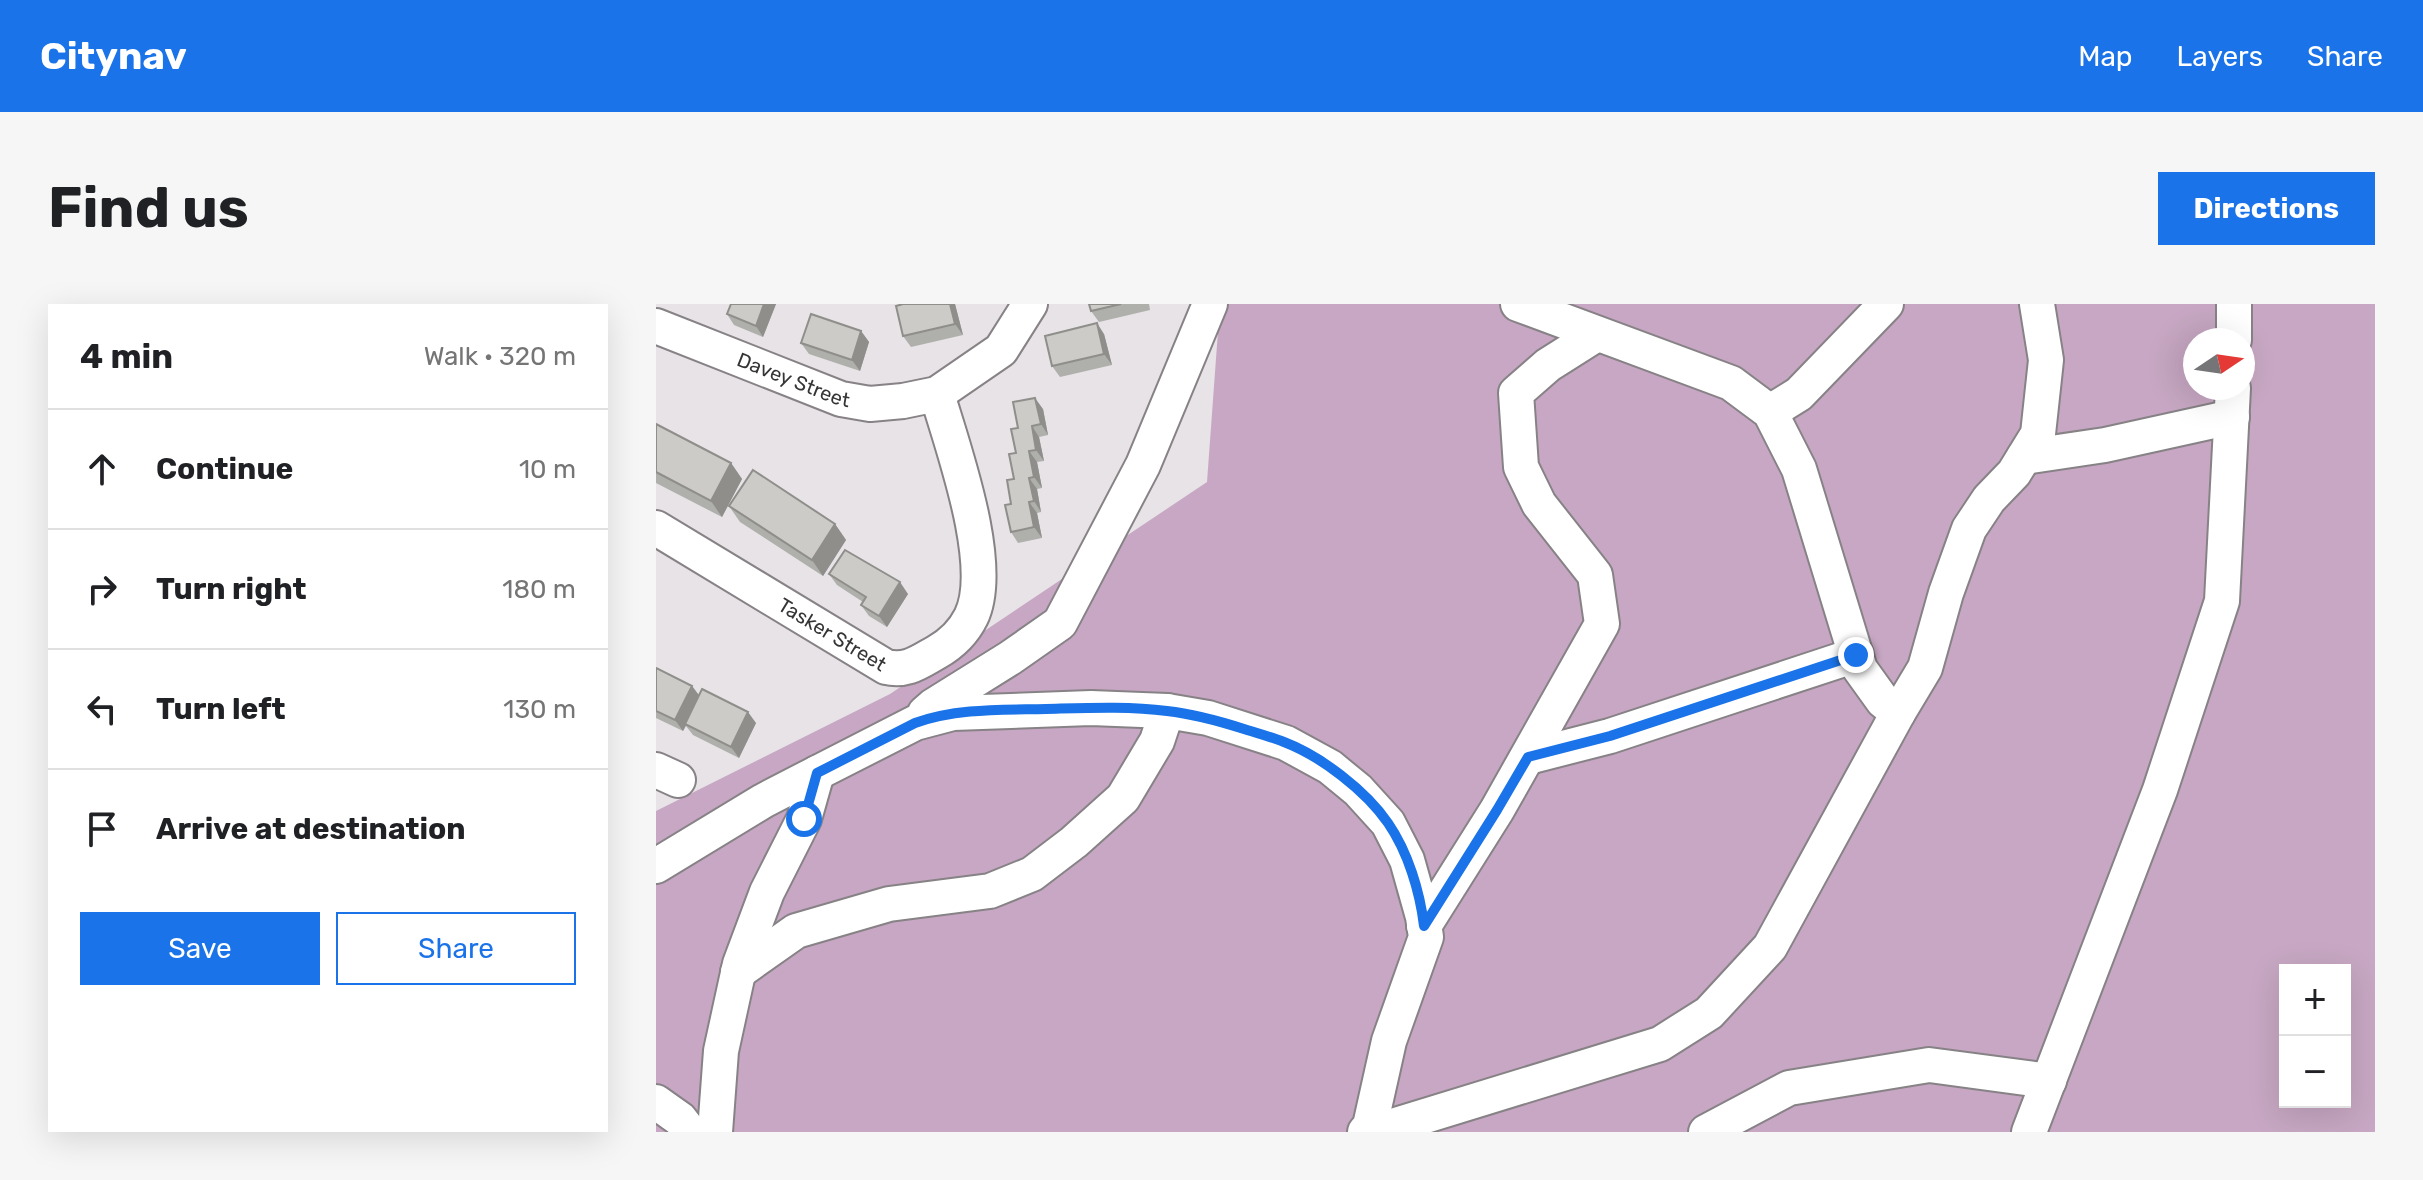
<!DOCTYPE html>
<html lang="en">
<head>
<meta charset="utf-8">
<style>
  :root { --surface:#fff; --page:#f6f6f6; --text:#202124; --muted:#757577; --line:#e0e0e0; --accent:#1a73e8 }
  body { margin:0; font-family:Rubik,sans-serif; background:var(--page); color:var(--text) }
  .controls { position:absolute; right:24px; bottom:24px; display:grid; overflow:hidden; border-radius:0px; box-shadow:0 8px 32px #0002 }
  .controls button { width:72px; height:72px; display:grid; place-items:center; padding:0; border:0; border-bottom:2px solid var(--line); background:var(--surface); color:var(--text); font:40px sans-serif }
  .compass { position:absolute; left:1527px; top:24px; width:72px; height:72px; border-radius:50%; background:var(--surface); box-shadow:0 8px 32px #0002; rotate:77deg }
  .stop { position:absolute; width:24px; height:24px; margin:-18px; border:6px solid #1a73e8; border-radius:50%; background:#fff }
  .stop.end { background:#1a73e8; border-color:#fff; box-shadow:0 2px 8px #0008 }
  .list { margin:0; padding:0; list-style:none }
  h2 { display:flex; justify-content:space-between; align-items:center; height:104px; margin:0; padding:0 32px; font-size:34px }
  h2 small { font-size:26px; font-weight:400; color:var(--muted) }
  .list li { display:grid; grid-template-columns:52px 1fr auto; gap:24px; align-items:center; box-sizing:border-box; height:120px; padding:0 32px; border-top:2px solid var(--line) }
  .list b { display:block; font-size:30px; white-space:nowrap }
  .list em { font-size:26px; font-style:normal; color:var(--muted) }
  .actions { display:flex; gap:16px; padding:24px 32px }
  .actions a { flex:1; padding:18px 0; border:2px solid var(--accent); border-radius:0px; text-align:center; font-size:28px; color:var(--accent) }
  .actions .main { background:var(--accent); color:#fff }
  .icon { flex:none; width:44px; height:44px; fill:none; stroke:currentColor; stroke-width:2; stroke-linecap:round; stroke-linejoin:round }
  .map { position:relative; flex:none; width:1719px; height:828px; overflow:hidden; border-radius:0px }
  header { display:flex; align-items:center; gap:48px; box-sizing:border-box; height:112px; padding:0 40px; background:var(--accent); color:#fff }
  header strong { font-size:38px }
  nav { display:flex; gap:44px; margin-inline-start:auto; font-size:28px }
  .intro { display:flex; align-items:center; justify-content:space-between; box-sizing:border-box; height:192px; padding:0 48px }
  h1 { margin:0; font-size:56px }
  .button { padding:20px 36px; border-radius:0px; background:var(--accent); color:#fff; font-size:28px; font-weight:700 }
  main { display:flex; gap:48px; padding:0 48px }
  aside { flex:1; background:var(--surface); border-radius:0px; box-shadow:0 8px 32px #0002 }
  .map>svg:first-child { display:block }
  .green { fill:#c7a7c3; fill-rule:evenodd }
  .lines { fill:none; stroke-linecap:round; stroke-linejoin:round }
  .minor-casing { stroke:#868285; stroke-width:38 }
  .minor { stroke:#fff; stroke-width:34 }
  .wall { fill:#afafab }
  .shaded-wall { fill:#8f8e8b }
  .building { fill:#cccbc7; stroke:#8f8e8b; stroke-width:2 }
  .route { stroke:#1a73e8; stroke-width:10 }
  .labels { text-anchor:middle; stroke-width:7; stroke-linejoin:round; paint-order:stroke }
  .street-label { font-size:20px; fill:#363536; stroke:#f4f0f4 }
</style>
</head>
<body>
<header>
<strong>Citynav</strong>
<nav><a>Map</a><a>Layers</a><a>Share</a></nav>
</header>
<div class="intro"><h1>Find us</h1><a class="button">Directions</a></div>
<main>
<aside>
<h2>4 min<small>Walk · 320 m</small></h2>
<ul class="list">
<li><svg class="icon" aria-label="ahead" viewBox="0 0 24 24"><path d="M12 20V5M6 11l6-6 6 6"/></svg><div><b>Continue</b></div><em>10 m</em></li>
<li><svg class="icon" aria-label="right" viewBox="0 0 24 24"><path d="M7 20v-9h11M14 6l5 5-5 5"/></svg><div><b>Turn right</b></div><em>180 m</em></li>
<li><svg class="icon" aria-label="left" viewBox="0 0 24 24"><path d="M17 20v-9H6M10 6l-5 5 5 5"/></svg><div><b>Turn left</b></div><em>130 m</em></li>
<li><svg class="icon" aria-label="arrive" viewBox="0 0 24 24"><path d="M6 21V4h12l-3 4 3 4H6"/></svg><div><b>Arrive at destination</b></div></li>
</ul>
<div class="actions"><a class="main">Save</a><a>Share</a></div>
</aside>
<div class="map">
<svg width="1719" height="828" viewBox="0 0 1719 828">
  <rect width="100%" height="100%" fill="#e7e3e7"/>
  <path class="green" d="M564,0H1719V828H0V507L234,390L551,178ZM1539,36H1587V84H1539ZM1629,666H1689V798H1629Z"/>
  <g class="lines">
    <g class="minor-casing">
      <g id="minor">
        <path d="M862,0L1075,79L1114,108L1143,165L1204,365L1227,397L1242,409L1269,364L1290,289L1313,225L1333,195L1358,169L1382,130L1390,56L1381,0"/>
        <path id="s1" d="M0,22L185,95L214,100L247,97L281,90L345,46L374,0"/>
        <path d="M1578,36V0"/>
        <path d="M1114,108L1143,90L1230,0"/>
        <path d="M1368,153L1449,141L1576,113"/>
        <path id="s2" d="M0,224L230,363C251,368 263,358 281,348C295,340 307,329 315,313C340,262 297,144 281,90"/>
        <path d="M269,409L277,402L354,354L404,319L487,161L554,0"/>
        <path d="M872,453L954,432L1200,351"/>
        <path d="M0,466L22,476"/>
        <path d="M0,562L107,497L161,469L259,419L297,409L435,404L511,407L552,414L630,439L674,463L702,486L732,519L751,556L767,613L770,633L733,737L714,822L709,828"/>
        <path d="M768,622L841,506L946,320L939,271L883,200L865,163L860,89L892,61L941,30"/>
        <path d="M82,668L140,627L233,600L334,587L376,570L418,538L467,494L501,437L511,407"/>
        <path d="M0,798L24,815L34,828"/>
        <path d="M59,828L65,747L84,660L111,588L148,515L161,469"/>
        <path d="M717,828L1004,740L1053,709L1114,643L1242,409"/>
        <path d="M1050,828L1133,784L1273,761L1393,777"/>
        <path d="M1373,828L1504,486L1566,297L1577,84"/>
      </g>
    </g>
    <use href="#minor" class="minor"/>
  </g>
  <path class="wall" d="M120,0L107,33L78,21L71,10Z
    M247,0H299L307,31L255,43L247,32Z
    M433,0H493L494,6L443,18L435,7Z
    M205,27L213,38L204,67L153,50L145,39Z
    M448,30L456,61L404,73L396,62Z
    M387,105L392,131L383,133L388,157L381,158L386,184L381,185L385,208L381,209L386,234L362,239L355,228V200L360,149Z
    M0,120L75,159L86,175L66,213L0,179Z
    M73,202L179,220L190,236L167,272L84,218Z
    M173,270L252,290L231,323L213,312L205,301L207,298L181,281Z
    M0,364L36,382L43,391L100,419L83,454L37,431L30,422L27,427L0,414Z"/>
  <path class="shaded-wall" d="M108,0H120L107,33L100,22Z
    M294,0H299L307,31L299,20Z
    M441,19L448,30L456,61L448,50Z
    M205,27L213,38L204,67L196,56Z
    M379,94L387,105L392,131L385,120Z
    M376,122L383,133L388,157L380,146Z
    M373,147L381,158L386,184L378,173Z
    M75,159L86,175L66,213L55,197Z
    M373,174L381,185L385,208L378,197Z
    M373,198L381,209L386,234L378,223Z
    M179,220L190,236L167,272L156,256Z
    M244,278L252,290L231,323L223,312Z
    M36,382L44,393L27,427L19,416Z
    M92,408L100,419L83,454L75,443Z"/>
  <path class="building" d="M75,0H108L100,22L71,10Z
    M247,0H294L299,20L247,32L240,2Z
    M433,0H465L435,7Z
    M155,10L205,27L196,56L145,39Z
    M441,19L448,50L396,62L389,32Z
    M379,94L385,120L376,122L380,146L373,147L378,173L373,174L378,197L373,198L378,223L355,228L349,201L355,200L351,176L358,175L353,150L360,149L355,125L362,124L357,98Z
    M0,120L75,159L55,197L0,168Z
    M97,166L179,220L156,256L73,202Z
    M189,246L244,278L223,312L205,301L210,293L173,270Z
    M0,364L36,382L19,416L0,407Z
    M46,385L92,408L75,443L29,420Z"/>
  <g class="lines">
    <path class="route" d="M148,515L161,469L259,419C301,404 346,406 390,405C430,404 472,402 511,407C538,410 563,417 588,425C601,429 615,433 628,438C665,452 710,487 732,519C752,548 764,588 768,622L841,506L872,453L954,432L1200,351"/>
  </g>
  <g class="labels">
    <g class="street-label">
      <text dy="7" stroke="none"><textPath href="#s1" startOffset="148">Davey Street</textPath></text>
      <text dy="7" stroke="none"><textPath href="#s2" startOffset="206">Tasker Street</textPath></text>
    </g>
  </g>
</svg>
<div class="controls">
<button>+</button>
<button>−</button>
</div>
<svg class="compass" viewBox="-18 -18 36 36"><path d="M0-13l5 13h-10z" fill="#e53935"/><path d="M0 13l5-13h-10z" fill="#757577"/></svg>
<div class="stop" style="left:148px;top:515px"></div>
<div class="stop end" style="left:1200px;top:351px"></div>
</div>
</main>
</body>
</html>
